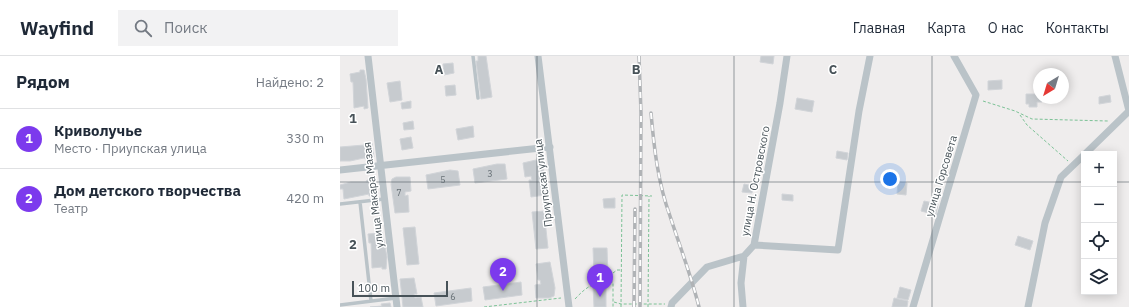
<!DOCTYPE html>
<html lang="ru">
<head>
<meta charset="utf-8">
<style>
  :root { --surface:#fff; --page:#f2f2f3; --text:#1f2937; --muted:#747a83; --line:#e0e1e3; --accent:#7c3aed }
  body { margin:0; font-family:"IBM Plex Sans",sans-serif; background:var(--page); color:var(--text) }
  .controls { position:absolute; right:12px; bottom:12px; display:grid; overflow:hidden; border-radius:0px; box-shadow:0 2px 10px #0003 }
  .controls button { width:36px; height:36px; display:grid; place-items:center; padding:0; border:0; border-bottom:1px solid var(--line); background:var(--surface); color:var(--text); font:20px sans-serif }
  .compass { position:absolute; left:693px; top:12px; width:36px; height:36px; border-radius:50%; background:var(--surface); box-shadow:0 2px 10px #0003; rotate:218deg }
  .scale { position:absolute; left:12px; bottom:10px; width:96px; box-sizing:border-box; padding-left:4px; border:2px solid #475258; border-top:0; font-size:11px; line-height:14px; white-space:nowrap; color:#475258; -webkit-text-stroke:3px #fff; paint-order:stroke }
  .you { position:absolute; left:550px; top:123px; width:14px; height:14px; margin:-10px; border:3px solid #fff; border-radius:50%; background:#1a73e8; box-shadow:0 0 0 6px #1a73e833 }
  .badge { display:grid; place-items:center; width:26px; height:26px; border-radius:50%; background:var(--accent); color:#fff; font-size:13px; font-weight:700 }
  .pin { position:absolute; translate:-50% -33px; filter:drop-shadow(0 1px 2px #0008) }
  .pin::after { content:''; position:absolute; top:21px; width:14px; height:12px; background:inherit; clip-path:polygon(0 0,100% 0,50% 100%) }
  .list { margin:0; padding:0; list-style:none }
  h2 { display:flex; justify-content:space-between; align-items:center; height:52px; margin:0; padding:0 16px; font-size:17px }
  h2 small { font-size:13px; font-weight:400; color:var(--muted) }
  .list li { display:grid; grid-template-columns:26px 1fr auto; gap:12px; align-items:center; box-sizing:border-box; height:60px; padding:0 16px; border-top:1px solid var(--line) }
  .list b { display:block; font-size:15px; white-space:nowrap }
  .list p { margin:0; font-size:13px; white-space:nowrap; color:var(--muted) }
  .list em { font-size:13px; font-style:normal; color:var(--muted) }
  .icon { flex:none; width:22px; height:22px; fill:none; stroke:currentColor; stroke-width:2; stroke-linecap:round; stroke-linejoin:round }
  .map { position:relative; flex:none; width:789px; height:251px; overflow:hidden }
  header { display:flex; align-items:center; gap:24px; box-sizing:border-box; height:56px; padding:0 20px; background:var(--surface); border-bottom:1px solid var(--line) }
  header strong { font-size:19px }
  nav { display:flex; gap:22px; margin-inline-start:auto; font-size:14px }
  .search { width:280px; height:36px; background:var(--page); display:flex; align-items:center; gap:10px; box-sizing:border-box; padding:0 14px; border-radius:0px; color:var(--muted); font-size:15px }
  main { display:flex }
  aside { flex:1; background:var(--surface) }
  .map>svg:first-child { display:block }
  .building { fill:#c7cbcf; stroke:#d1d4d8 }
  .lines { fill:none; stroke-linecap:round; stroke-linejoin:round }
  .path { stroke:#7cc296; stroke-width:1; stroke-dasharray:3 2; stroke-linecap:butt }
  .service { stroke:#bac3c8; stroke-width:3.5 }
  .minor { stroke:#bac3c8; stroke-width:7 }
  .rail-casing { stroke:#b0b3b6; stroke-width:3.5 }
  .rail { stroke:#fff; stroke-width:2; stroke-dasharray:6; stroke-linecap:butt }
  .grid { fill:none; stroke:#475258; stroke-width:1; stroke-opacity:0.55 }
  .labels { text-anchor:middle; stroke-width:3; stroke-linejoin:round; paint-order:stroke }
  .number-label { font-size:9px; fill:#677076 }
  .street-label { font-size:11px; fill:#475258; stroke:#fff }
  .grid-label { font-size:13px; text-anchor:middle; font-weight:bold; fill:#475258; stroke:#fff; stroke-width:3; stroke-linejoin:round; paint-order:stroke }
</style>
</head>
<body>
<header>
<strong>Wayfind</strong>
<div class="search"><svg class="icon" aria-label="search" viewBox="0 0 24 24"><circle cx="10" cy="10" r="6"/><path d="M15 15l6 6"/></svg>Поиск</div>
<nav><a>Главная</a><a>Карта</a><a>О нас</a><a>Контакты</a></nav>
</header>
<main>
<aside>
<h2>Рядом<small>Найдено: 2</small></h2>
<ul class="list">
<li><span class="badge">1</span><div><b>Криволучье</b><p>Место · Приупская улица</p></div><em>330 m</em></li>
<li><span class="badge">2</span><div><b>Дом детского творчества</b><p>Театр</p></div><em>420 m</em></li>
</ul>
</aside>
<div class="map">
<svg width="789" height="251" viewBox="0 0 789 251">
  <rect width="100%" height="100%" fill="#efeded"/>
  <path class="building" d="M138,0H146L152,41L141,43L136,5H138Z
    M421,0H434L433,8L420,6Z
    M113,7L114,17L104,19L103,8Z
    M20,14H24L26,23L28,52L24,53V50L14,52L13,26H11L10,18L20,16Z
    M662,24V33L648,34V25Z
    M60,25L62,44L50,46L47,27Z
    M115,29L116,39L106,40L105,30Z
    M686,38H699L702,46H697V51H689V48H686Z
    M770,39L771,46L759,48V41Z
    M457,42L474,45L472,56L455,53Z
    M71,45V52L62,53L61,47Z
    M73,65L74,73L64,74L63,67Z
    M133,70L134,81L118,84L116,73Z
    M71,81L73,92L62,94L60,83Z
    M32,87L34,101L26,103L24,102L10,105H0V91L24,89L23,88Z
    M497,95L508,97L507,104L496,102Z
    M196,104L201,105L203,110L205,139L191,141L189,124H192L191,120L185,121L183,107Z
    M157,108H165L167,123L135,127L133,113Z
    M110,114L118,115L120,129L88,133L86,119Z
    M56,121H70L71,135L65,136V140L68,139L69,156L55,157L51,128L52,123Z
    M27,124L36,125L38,139L29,140V138L4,143L3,133H0V129L11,126H26Z
    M558,126L567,127L566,139L557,138Z
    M404,128L413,130L412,137L402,136Z
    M442,138L453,139V145L442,144Z
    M275,142V152H264L263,143Z
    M584,145L598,148L596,159L581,155Z
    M204,155L208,192L196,193L192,156Z
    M75,171L79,208L67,209L63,172Z
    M42,174L47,201L46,213H42V211L32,212L31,187H29L28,178L38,177V175Z
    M678,180L693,185L690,194L675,189Z
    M253,192H267L268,219H257V217H254Z
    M210,206L215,232L214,240L209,242H196L195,229L201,228L200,224H198L196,208Z
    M74,222L77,238H74L75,242L81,241L83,251H63L60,223Z
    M181,226L182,239L145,244L143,231Z
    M253,230H266V251H254Z
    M560,231L571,234L568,244L557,242Z
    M131,232L132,245L96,250L94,237Z
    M554,242L568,245L567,251H552Z
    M50,247L51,251H30L42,250L41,248Z"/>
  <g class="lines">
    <path class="path" d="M643,45L675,55L692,63L768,65
      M680,59L687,69L728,105
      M269,225V220L277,214H281
      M235,243C247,230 255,225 273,226V251
      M274,246L281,248H325
      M144,251L221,242
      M281,251L282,139L312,140
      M308,251L309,140"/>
    <path class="service" d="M133,0L138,42
      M20,146L31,245
      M0,148L44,143
      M0,249L56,242"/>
    <path class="minor" d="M28,0L57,251
      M198,0L229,251
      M775,0L789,55
      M745,98L789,55
      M0,114L210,91
      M414,189L498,194L519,55L530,0
      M331,251L332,247L367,211L404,200
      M403,251L401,227L404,200L414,189L440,47L447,0
      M573,251L636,39L614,0
      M688,251L705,167L721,121L744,99"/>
    <g class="rail-casing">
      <path id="rail" d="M299,0L301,57L300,251
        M311,57C314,92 318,127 330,160C340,191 351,219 359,251
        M294,251L295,153"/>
    </g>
    <use href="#rail" class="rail"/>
  </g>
  <path class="grid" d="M197,0V251M394,0V251M592,0V251M0,126H744M774,126H789"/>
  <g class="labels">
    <g class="number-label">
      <text x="150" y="121">3</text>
      <text x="103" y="127">5</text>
      <text x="59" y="140">7</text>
      <text x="113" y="244">6</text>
    </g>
    <g class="street-label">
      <text transform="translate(601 120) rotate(-73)" y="4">улица Горсовета</text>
      <text transform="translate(415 125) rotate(-79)" y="4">улица Н. Островского</text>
      <text transform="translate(203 127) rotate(-97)" y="4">Приупская улица</text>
      <text transform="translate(33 139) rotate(-97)" y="4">улица Макара Мазая</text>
    </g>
  </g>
  <g class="grid-label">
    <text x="99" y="18">A</text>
    <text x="296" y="18">B</text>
    <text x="493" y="18">C</text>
    <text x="13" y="67">1</text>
    <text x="13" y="193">2</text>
  </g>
</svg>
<div class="controls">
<button>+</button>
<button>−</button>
<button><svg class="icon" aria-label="locate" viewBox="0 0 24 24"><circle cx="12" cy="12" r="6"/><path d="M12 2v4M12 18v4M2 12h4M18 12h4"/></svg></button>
<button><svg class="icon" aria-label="layers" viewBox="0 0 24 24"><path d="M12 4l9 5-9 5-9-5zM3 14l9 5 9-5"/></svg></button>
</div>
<svg class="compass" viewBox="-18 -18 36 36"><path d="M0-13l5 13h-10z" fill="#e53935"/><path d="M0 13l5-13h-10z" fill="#747a83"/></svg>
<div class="scale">100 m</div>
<div class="you"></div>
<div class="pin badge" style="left:260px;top:241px">1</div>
<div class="pin badge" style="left:163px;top:235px">2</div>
</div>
</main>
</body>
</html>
